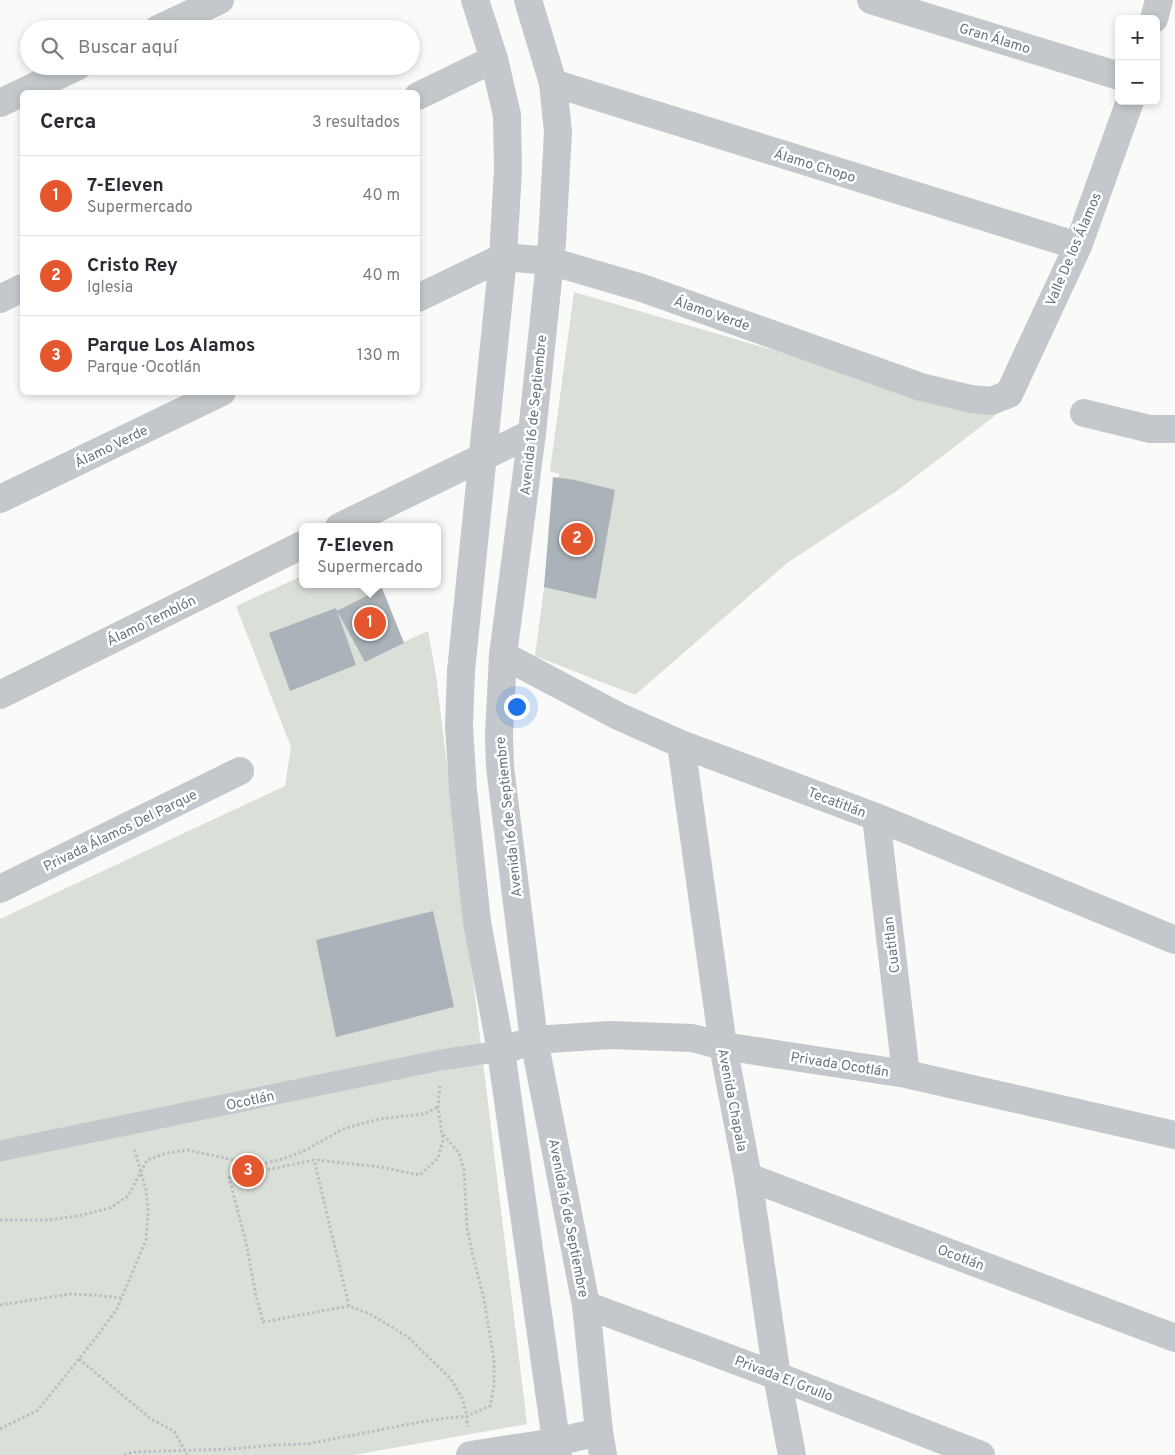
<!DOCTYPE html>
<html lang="es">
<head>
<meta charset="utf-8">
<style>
  :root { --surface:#fff; --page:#f7f7f7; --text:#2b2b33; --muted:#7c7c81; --line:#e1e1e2; --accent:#e4572e }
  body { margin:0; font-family:Overpass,sans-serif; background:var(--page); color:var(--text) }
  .controls { position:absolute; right:15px; top:15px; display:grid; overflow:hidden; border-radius:8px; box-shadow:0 2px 8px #0003 }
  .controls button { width:45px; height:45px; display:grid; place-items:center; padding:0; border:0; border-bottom:1px solid var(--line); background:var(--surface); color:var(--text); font:25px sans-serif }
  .you { position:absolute; left:516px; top:706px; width:18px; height:18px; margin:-12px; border:4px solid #fff; border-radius:50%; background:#1a73e8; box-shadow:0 0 0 8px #1a73e833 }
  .badge { display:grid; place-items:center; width:32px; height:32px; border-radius:50%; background:var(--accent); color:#fff; font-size:16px; font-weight:700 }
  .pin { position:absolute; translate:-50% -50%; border:2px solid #fff; box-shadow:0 1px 5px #0006 }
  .popup { position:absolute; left:299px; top:523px; width:142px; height:65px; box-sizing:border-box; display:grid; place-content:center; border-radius:8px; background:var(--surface); filter:drop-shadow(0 1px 4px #0005); font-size:16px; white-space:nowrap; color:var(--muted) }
  .popup b { font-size:19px; color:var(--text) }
  .popup::after { content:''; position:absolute; left:50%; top:100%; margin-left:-10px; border:10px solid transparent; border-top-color:var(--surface) }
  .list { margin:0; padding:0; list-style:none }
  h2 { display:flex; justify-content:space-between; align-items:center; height:65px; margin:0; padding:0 20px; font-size:21px }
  h2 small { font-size:16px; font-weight:400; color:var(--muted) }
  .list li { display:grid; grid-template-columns:32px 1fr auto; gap:15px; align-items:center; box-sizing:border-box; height:80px; padding:0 20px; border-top:1px solid var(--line) }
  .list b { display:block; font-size:19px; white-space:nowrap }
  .list p { margin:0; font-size:16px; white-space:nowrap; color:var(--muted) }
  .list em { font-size:16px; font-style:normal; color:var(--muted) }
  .icon { flex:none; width:28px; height:28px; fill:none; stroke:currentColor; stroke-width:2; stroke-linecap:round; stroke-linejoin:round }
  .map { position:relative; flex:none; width:1175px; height:1455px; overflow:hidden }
  .search { position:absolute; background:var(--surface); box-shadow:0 2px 8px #0003; left:20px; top:20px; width:400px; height:55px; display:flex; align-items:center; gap:12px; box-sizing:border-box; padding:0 18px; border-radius:28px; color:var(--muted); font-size:19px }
  .panel { position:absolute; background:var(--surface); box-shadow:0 2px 8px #0003; left:20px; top:90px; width:400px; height:305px; border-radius:8px }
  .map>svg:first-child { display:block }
  .green { fill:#dadfd7 }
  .building { fill:#aab3b9 }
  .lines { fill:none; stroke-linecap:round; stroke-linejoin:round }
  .path { stroke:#bbbfc2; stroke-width:3; stroke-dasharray:2.5 2.5; stroke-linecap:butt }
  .pedestrian { stroke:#c3c8cc; stroke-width:21 }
  .minor { stroke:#c3c8cc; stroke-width:28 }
  .tertiary { stroke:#c3c8cc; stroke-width:28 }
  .labels { text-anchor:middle; stroke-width:5; stroke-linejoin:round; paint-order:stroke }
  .street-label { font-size:14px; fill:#657683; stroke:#fff }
</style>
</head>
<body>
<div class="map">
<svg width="1175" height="1455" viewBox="0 0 1175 1455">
  <rect width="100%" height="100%" fill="#fafaf8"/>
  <path class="green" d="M574,292L996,415L898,490L787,563L635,695L535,656L559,474L550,471Z
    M302,576V584H374L404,642L428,631L436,675L527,1424L354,1455H0V919L285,786L291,747L236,606Z"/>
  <path class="building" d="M553,477L575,480L615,490L596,599L544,587Z
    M382,588L404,643L365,662L337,611L356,665L290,691L269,633L336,608L337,611Z
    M433,911L454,1007L336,1037L316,940Z"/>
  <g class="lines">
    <path class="path" d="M317,1160L380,1167L420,1175L438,1158L443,1140L438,1107L440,1086
      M0,1220H48L78,1216L110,1208L128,1196L147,1160L167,1153L188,1150L257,1165L283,1159L306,1150L343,1129L379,1119L424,1114L438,1107
      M0,1305L70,1294L93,1295L122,1298
      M349,1306L314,1160L229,1178L246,1242L256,1296L263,1322L349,1306L370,1314L408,1337L451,1379L462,1398L467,1416V1427
      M79,1359L151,1419L174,1431L187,1455
      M0,1429L38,1410L98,1335L117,1309L146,1240L148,1214L146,1190L134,1148
      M124,1455L134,1452L232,1449L273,1445L307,1444L431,1420L467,1416L490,1406L494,1385V1360L484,1299L472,1252L467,1228L464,1170L459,1153L441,1132"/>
    <path class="pedestrian" d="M0,1151L441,1060L501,1051"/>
    <path class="minor" d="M871,0L1119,76
      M1154,19L1159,0
      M158,29L220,0
      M553,83L1078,246
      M418,96L494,59
      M0,103L78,66
      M418,298L503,257L550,261L642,288L921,387L971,399L991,401L1009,394L1078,246L1130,101
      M0,299L22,288
      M1084,413L1150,429H1175
      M0,499L222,392
      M339,527L532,433
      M503,655L618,716L681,744L876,817L1175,940
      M0,695L302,545
      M681,744L723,1046L748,1177L777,1376L792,1455
      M876,817L906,1074
      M0,889L240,771
      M501,1051L534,1040L610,1035L692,1038L723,1046L906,1074L1175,1135
      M748,1177L1175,1338
      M586,1305L777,1376L981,1455
      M470,1455L556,1442L599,1432"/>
    <path class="tertiary" d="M475,0L494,59L507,115L508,170L503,257L461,671L459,726L463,790L477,922L501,1051L558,1455
      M528,0L553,83L558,132L552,242L532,433L503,655L499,735L500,767L534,1040L586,1305L599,1432L603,1455"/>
  </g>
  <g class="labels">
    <g class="street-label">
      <text transform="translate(995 38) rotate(17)" y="5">Gran Álamo</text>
      <text transform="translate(815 165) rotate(17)" y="5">Álamo Chopo</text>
      <text transform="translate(1073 249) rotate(-67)" y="5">Valle De los Álamos</text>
      <text transform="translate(712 313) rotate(19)" y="5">Álamo Verde</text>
      <text transform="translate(533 415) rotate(-84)" y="5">Avenida 16 de Septiembre</text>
      <text transform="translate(111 446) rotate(-26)" y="5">Álamo Verde</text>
      <text transform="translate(151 620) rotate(-26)" y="5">Álamo Temblón</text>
      <text transform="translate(837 802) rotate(21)" y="5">Tecatitlán</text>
      <text transform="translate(508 817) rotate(-96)" y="5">Avenida 16 de Septiembre</text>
      <text transform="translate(120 830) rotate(-26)" y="5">Privada Álamos Del Parque</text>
      <text transform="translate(891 945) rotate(-97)" y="5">Cuatitlan</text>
      <text transform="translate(840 1064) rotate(9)" y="5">Privada Ocotlán</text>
      <text transform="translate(250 1100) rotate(-12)" y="5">Ocotlán</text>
      <text transform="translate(733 1100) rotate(79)" y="5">Avenida Chapala</text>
      <text transform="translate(569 1218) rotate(79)" y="5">Avenida 16 de Septiembre</text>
      <text transform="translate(961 1257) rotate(21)" y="5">Ocotlán</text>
      <text transform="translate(784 1378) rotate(21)" y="5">Privada El Grullo</text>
    </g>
  </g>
</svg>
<div class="controls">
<button>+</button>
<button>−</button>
</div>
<div class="you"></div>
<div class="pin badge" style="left:370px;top:623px">1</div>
<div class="popup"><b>7-Eleven</b>Supermercado</div>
<div class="pin badge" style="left:577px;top:539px">2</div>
<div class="pin badge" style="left:248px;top:1171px">3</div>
<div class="search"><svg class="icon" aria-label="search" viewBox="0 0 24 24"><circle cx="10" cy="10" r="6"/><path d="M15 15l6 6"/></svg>Buscar aquí</div>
<section class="panel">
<h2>Cerca<small>3 resultados</small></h2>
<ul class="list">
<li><span class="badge">1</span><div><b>7-Eleven</b><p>Supermercado</p></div><em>40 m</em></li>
<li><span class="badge">2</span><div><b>Cristo Rey</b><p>Iglesia</p></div><em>40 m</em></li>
<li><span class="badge">3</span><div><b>Parque Los Alamos</b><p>Parque · Ocotlán</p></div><em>130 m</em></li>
</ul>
</section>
</div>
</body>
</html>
